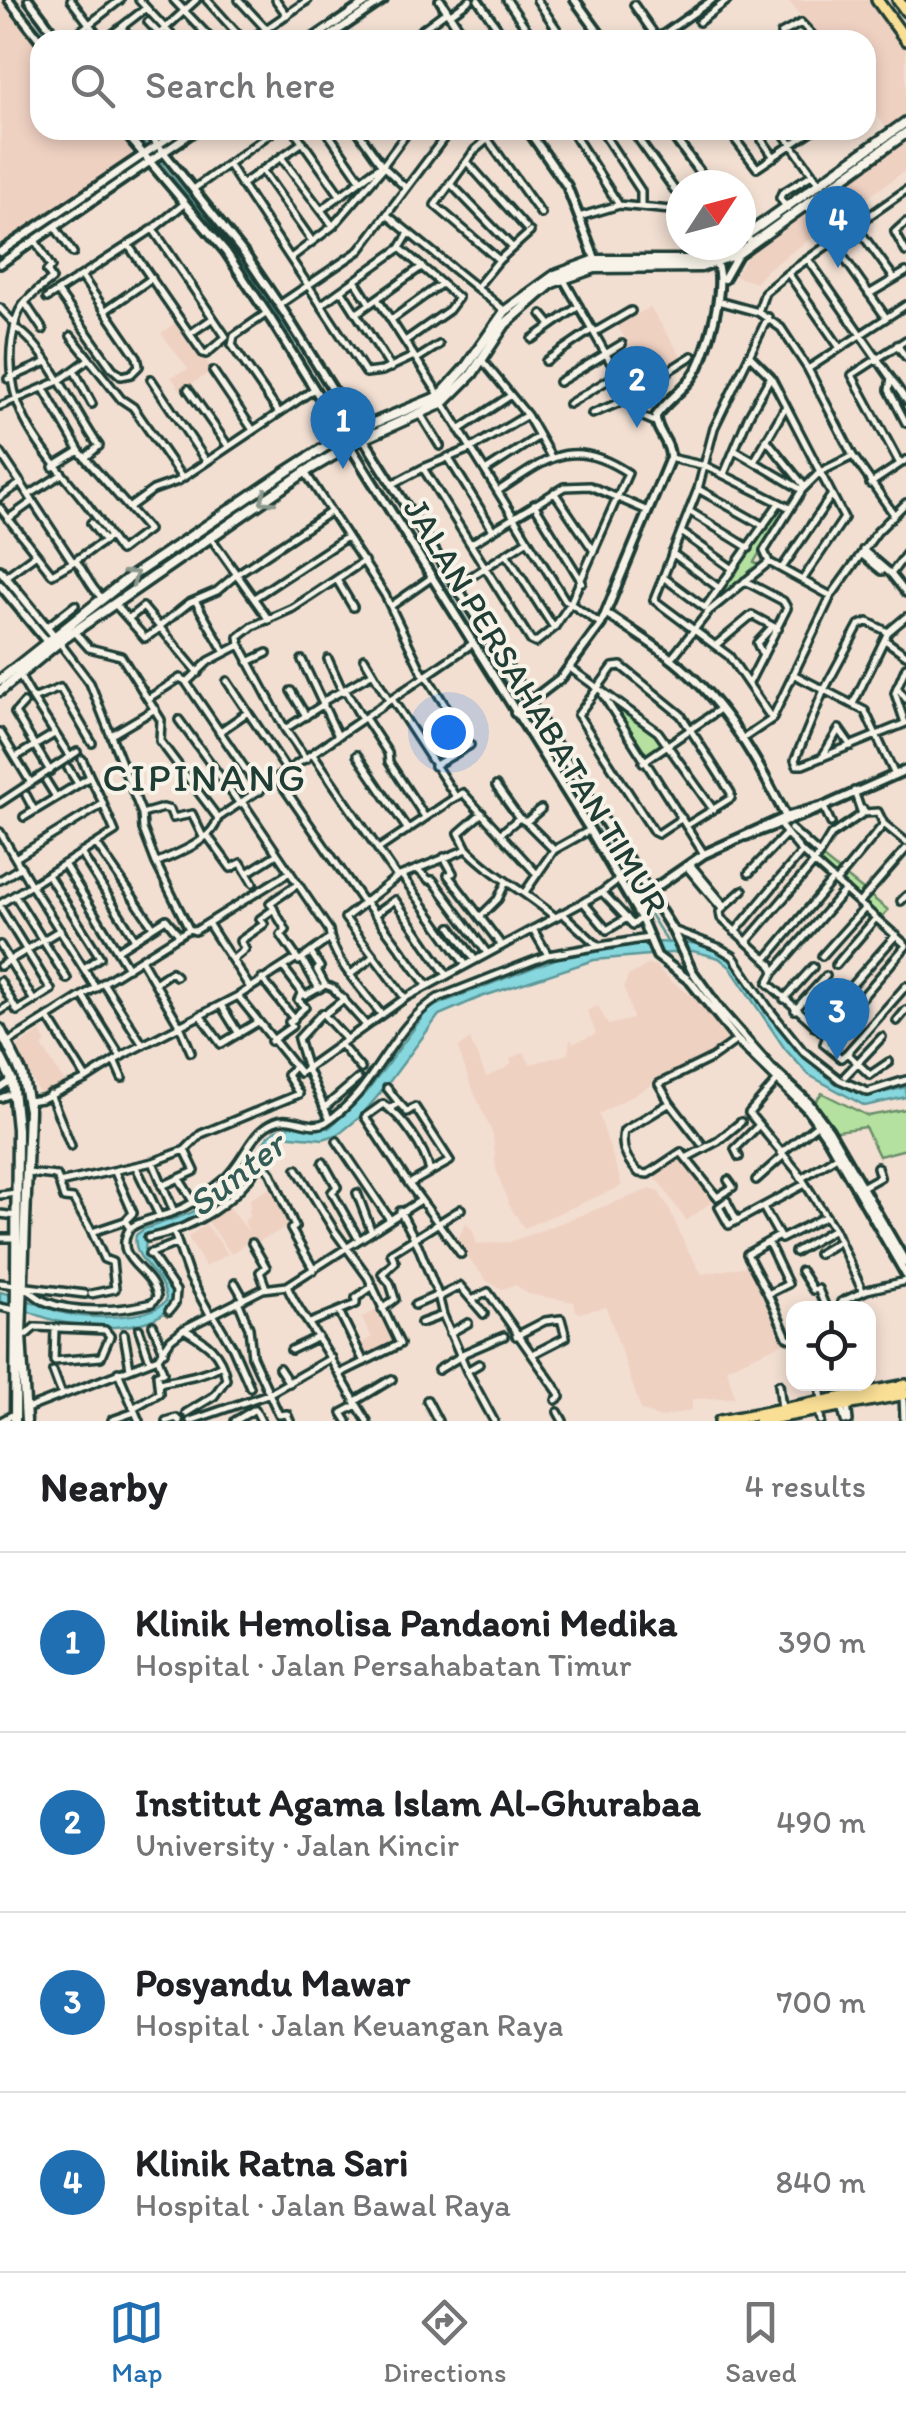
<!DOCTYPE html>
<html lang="en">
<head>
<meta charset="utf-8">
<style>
  :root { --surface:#fff; --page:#f2f2f2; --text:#202124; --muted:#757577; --line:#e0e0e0; --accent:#1f6fb2 }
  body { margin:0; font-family:Itim,sans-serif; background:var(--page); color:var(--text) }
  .controls { position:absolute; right:30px; bottom:30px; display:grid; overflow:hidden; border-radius:20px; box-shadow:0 5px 15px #0003 }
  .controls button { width:90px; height:90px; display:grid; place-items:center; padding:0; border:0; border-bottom:2px solid var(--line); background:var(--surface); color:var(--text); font:50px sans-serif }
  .compass { position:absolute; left:666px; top:170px; width:90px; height:90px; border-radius:50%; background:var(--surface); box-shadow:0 5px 15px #0003; rotate:54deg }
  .you { position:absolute; left:448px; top:732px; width:35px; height:35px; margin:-25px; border:8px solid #fff; border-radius:50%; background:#1a73e8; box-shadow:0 0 0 15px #1a73e833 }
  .badge { display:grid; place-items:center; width:65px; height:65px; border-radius:50%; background:var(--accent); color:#fff; font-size:32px; font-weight:700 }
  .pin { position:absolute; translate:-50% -82px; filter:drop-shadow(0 2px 5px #0008) }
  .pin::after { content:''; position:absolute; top:52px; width:35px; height:30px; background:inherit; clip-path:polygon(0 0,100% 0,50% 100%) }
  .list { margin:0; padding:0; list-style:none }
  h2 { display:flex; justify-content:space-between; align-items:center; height:130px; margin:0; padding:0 40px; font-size:42px }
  h2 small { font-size:32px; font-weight:400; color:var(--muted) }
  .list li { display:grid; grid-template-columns:65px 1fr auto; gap:30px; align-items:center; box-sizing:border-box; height:180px; padding:0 40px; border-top:2px solid var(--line) }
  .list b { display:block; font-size:38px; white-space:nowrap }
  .list p { margin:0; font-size:32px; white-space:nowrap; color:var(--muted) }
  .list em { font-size:32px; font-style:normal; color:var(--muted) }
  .icon { flex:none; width:55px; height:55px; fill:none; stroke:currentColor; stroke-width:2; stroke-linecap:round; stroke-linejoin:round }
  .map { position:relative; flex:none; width:906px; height:1421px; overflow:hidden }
  .search { position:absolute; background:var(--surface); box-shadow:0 5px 15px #0003; left:30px; right:30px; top:30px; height:110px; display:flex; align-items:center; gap:25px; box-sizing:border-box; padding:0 35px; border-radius:30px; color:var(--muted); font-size:38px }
  .sheet { height:850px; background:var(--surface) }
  nav { display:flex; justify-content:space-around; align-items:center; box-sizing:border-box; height:140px; border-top:2px solid var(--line); background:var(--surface); font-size:28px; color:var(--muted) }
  nav a { display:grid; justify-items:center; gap:5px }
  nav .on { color:var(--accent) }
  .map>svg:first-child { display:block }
  .built { fill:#efd1c2 }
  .green { fill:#b4e19f; stroke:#6a8f6a; stroke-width:2.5 }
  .water { fill:#86d7de; stroke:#5d999a; stroke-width:2.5 }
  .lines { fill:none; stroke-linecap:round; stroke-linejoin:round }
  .stream { stroke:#5d999a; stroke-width:2.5 }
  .minor-casing { stroke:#1f3d34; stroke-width:12 }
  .tertiary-casing { stroke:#1f3d34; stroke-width:14 }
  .secondary-casing { stroke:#1f3d34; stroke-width:15 }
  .primary-casing { stroke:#1f3d34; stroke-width:16 }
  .minor { stroke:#f7f3e8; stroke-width:5 }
  .tertiary { stroke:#f7f3e8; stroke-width:6 }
  .secondary { stroke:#f7f3e8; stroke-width:8 }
  .primary { stroke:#f9df96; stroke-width:9 }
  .oneway { stroke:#8b988e }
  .labels { text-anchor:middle; stroke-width:8; stroke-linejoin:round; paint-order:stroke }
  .street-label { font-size:35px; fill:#1f3d34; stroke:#f7f3e8 }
  .water-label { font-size:38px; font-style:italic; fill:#345c56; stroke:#f7f3e8 }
  .quarter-label { font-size:40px; letter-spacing:2.5px; fill:#1f3d34; stroke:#f7f3e8 }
</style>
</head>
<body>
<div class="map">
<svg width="906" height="1421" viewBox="0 0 906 1421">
  <rect width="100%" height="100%" fill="#f2dfd2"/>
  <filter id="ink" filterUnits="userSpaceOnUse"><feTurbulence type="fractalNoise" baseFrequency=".01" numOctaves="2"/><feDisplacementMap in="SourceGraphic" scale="20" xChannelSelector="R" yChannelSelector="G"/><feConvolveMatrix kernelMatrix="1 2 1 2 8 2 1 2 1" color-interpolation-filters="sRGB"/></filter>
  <g filter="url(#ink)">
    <path class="built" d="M1,0L40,48V130H116L132,146L131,155L0,248Z
      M788,0H871L906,49V115L887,129L866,101V40H819Z
      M906,137V170L767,270L755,283L735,276L753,248Z
      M650,307L683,359L648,379L617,325Z
      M178,321L213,370L181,391L171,377L188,369L161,333Z
      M649,964L656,966L671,981L703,1004L732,1043L717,1055L677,1071L599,1114L622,1186L524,1228L509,1205L496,1169L493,1135L469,1081L458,1048L470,1039L486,1077L506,1068L511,1064L510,1059L524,1052L530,1064L568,1054L570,1039L574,1043L596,1034L587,1011L592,1008L598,1006L608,1025L633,1019L624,986L628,976Z
      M40,1032L46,1043L42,1046L66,1084L42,1099L16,1047Z
      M682,1153L717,1198L686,1221L660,1183L651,1176Z
      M272,1187L293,1225L255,1243L252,1239L231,1254L207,1220L228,1205L248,1231L244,1221L249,1216L250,1199Z
      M650,1189L658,1191L669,1208L686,1247L702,1274L753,1265L784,1320L788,1341L727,1368L735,1398L692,1399V1410L660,1418L641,1410L606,1307L580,1313L576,1311L574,1302L528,1294L516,1285L502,1289L487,1281L456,1243L466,1222L473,1231L477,1244L510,1242Z
      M206,1224L228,1254L205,1267L188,1237Z
      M380,1308L398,1345L366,1362L357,1346L372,1337L361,1318Z"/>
    <path class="green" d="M779,511L783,514L754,562L764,568L710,609L706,607Z
      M606,696L650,727L667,744L648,758Z
      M791,827L809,847L888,910L881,918L805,853L785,829Z
      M822,1093L868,1116L906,1109V1149L879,1156L865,1127L830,1132L812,1106Z"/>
    <path class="water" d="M647,942L695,943L726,951C743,970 754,995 770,1016C794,1050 829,1077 865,1097L906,1087V1097L865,1106L809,1075L785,1049L730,967L719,958L693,951L594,960L481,997L439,1015L387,1085L360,1117L339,1134L323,1139L281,1135L271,1141L240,1185L182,1226L146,1238L145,1251L167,1275L174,1288L175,1302C154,1332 95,1330 61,1322C41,1318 21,1307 0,1302V1292C21,1296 40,1306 60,1312C85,1319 148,1321 166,1301C166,1273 131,1263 136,1235L144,1229L191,1213L243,1176L268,1136L276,1130L294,1125L329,1128L367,1092L426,1012L436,1005L568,954Z"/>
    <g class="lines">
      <path class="stream" d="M15,0L49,40
        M134,130L233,251L273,309L345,431
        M370,472L449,592L668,943"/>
      <g class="minor-casing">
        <path id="minor" d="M71,0L101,40
          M139,0L176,40
          M174,0L212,40
          M207,0L243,40
          M239,0L266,29
          M276,0L287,15
          M478,0L506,40
          M507,0L534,40
          M537,0L564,40
          M634,5L657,38
          M449,15L470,0
          M148,22L165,40
          M699,22L728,0
          M122,28L132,40
          M159,34L196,0
          M388,38L390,40
          M69,40L120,0
          M105,40L146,8
          M250,40L308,0
          M408,40L447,11
          M655,40L712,0
          M786,40L781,34L801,23L817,40
          M294,130L340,195
          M326,130L360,179
          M357,130L381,164
          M481,130L541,214
          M571,130L619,205
          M601,130L641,191V205
          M632,130L681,199
          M728,130L757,168L813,130
          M781,130L819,183
          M489,138L475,150L435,205L499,260
          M762,140L774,157
          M281,157L333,226
          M468,163L526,228
          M228,164L366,373L382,371L414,356
          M384,164L409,130
          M385,168L406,188
          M262,170L312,241
          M450,183L512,247
          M241,185L303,142
          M195,188L275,130
          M806,204L885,316
          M786,207L780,198L782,193L813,174
          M321,210L380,166
          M387,215L505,311
          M579,217L619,205L681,211
          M906,222L895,232L906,252
          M856,226L894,278
          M55,227L73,253
          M35,240L51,267L47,271L52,279C42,287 31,294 23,305C15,316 15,327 12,340C0,430 70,470 110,537L73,562
          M129,246L203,353L206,354L226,337L153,229
          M400,248L458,298L449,310L405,341
          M292,257L333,226L382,169
          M808,259L906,400
          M788,273L840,348
          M564,280L641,416L655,422
          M356,282L370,304
          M477,287L499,260L530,232
          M342,291L391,368
          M58,292L112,368L121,376L131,374L139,366L137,357L82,277
          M869,294L906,272
          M47,298L153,229L184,204
          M378,300L440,396
          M718,301L758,312L781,328L808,369L853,456L893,513
          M25,303L43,330
          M322,304L400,248L409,233
          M279,305L360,250L450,130
          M0,308L14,323
          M106,310L152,278
          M758,312L765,292L788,273L906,190
          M267,313L234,336L232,345L279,413
          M357,313L420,268
          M542,314L551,325
          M768,317L714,428L698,489L654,600L729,656L772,719
          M391,320L441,284
          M15,328C45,343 77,417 99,446L85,458
          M595,332L631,311
          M191,333L213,318
          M71,336L121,399L133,407L182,478
          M532,339L579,306
          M897,345L906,357
          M750,356L771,377L844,518L803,579
          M417,359L439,345
          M482,360L527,415L551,457
          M546,361L593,329
          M808,369L906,305
          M213,371L253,430
          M75,372L92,404
          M891,378L889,390L906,423
          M8,379L47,362
          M151,379L206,461
          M559,382L622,344
          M44,389L80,452L148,530L120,551L110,537
          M188,389L228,446
          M443,403L565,600L601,624
          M569,404L634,364
          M0,406L59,381L89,359
          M592,414L618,403L692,356
          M421,415L440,446
          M459,430L510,396
          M766,439L805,487
          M736,451L802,490
          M0,452L73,562L52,574L0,508
          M448,457L493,530
          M670,458L706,466L790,508
          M755,460L786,406
          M900,464L852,375L906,340
          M53,467L79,451
          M423,468L531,641L535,643L554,628L570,604L628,473C571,435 547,459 498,491
          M485,471L539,436
          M305,472L385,595L424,676
          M724,474L749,415L770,378
          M393,484L423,468L470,449L527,415
          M870,484L906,460
          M698,489L764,526
          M554,492L594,551
          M29,495L59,476
          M0,497L21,483
          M534,504L582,582
          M131,506L153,490L178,481L313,390
          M689,511L749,548
          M8,519L33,501
          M91,523L104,540
          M681,532L733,569
          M211,538L269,620
          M472,543L564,487L590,486L648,511
          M863,550L891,574L906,593
          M672,553L719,588
          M861,554L882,571
          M507,555L554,628
          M76,561C86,574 89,586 102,598
          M769,562L764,551L802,490L820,472L853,456
          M782,568L831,496
          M891,574L906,554
          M5,577L35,555
          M663,577L705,608
          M337,580L353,607
          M745,581L783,601L787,608L749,683
          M455,587L528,540
          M254,598L347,537
          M196,602L224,651
          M114,603L145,638L161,628
          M391,606L431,578
          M705,608L779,503
          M128,619L143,607L198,673
          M48,626L75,605
          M159,627L189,603L217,591L237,574L330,512
          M74,631L89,648L121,656L161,720L160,741L218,818
          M888,632L868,622L859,625L824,690L795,760L797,765H803L906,723
          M885,640L906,655
          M59,642L90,683L142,814L163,808L170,810L173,818L192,814L203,837
          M716,645L752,615L778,629
          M763,656L757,643L772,627
          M364,658L389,700
          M328,659L343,692
          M671,659L709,611L769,562L831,596
          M302,660L338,736
          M248,662L267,653
          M570,668L658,732L712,808
          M793,674L865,711L895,775
          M19,675L33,699L60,688L92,743
          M426,675L470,745L434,766
          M227,681L288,772
          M186,682L260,791
          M897,687L906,699
          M291,691L306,716
          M346,691L362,719
          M603,695L704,854
          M149,698L180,678L187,682L209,661L240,645
          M33,699L70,757
          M392,699L456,797
          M324,701L373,673
          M24,703L15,713L50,771
          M853,704L888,632L906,617
          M365,718L388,753L389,762L425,817
          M179,720L240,804
          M905,723L895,693L906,667
          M285,729L324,704
          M0,732L31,783
          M219,732L248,712
          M111,735L155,709
          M741,740L772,719L831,596L877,532L906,503
          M313,754L397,877
          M824,754L839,729L851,746
          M357,755L408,830
          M16,757L54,734
          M82,759L90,777
          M306,759L285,729L240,645L239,637L253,626L293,608L364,561
          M643,762L720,709
          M68,768L77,782
          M278,779L363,902
          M46,781L56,797
          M496,786L519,818
          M26,795L34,810
          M456,797L463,793L536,873
          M0,803L77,752
          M243,803L329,930C331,958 363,990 381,1014
          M823,805L831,823
          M863,809L864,813L878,812L884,824L906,842
          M142,814L143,829L156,863
          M24,817L90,777L103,803
          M682,818L658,834L654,832L578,715L613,667L621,666L681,715L731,793V798L686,826
          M526,822L554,850
          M778,823L802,852L906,945
          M791,829L818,853
          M0,832L31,885L0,904
          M500,834L519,818L526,822L541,809
          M207,835L231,868L241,863L253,883
          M97,845L152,925
          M380,848L456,797
          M467,849L459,833L482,813
          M81,853L135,939
          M17,857L103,804L115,832L31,885L96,988
          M444,857L453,873L448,875L502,946
          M64,864L128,968
          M690,864L725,906
          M686,866L722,909
          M417,869L429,880H433L487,953
          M247,873L277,854
          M749,873L786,834
          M48,875L100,957L84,968
          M403,877L466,965
          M0,880L21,867
          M836,882L884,824
          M525,892L554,850L590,830
          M602,892L633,925L641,918
          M15,896L67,979
          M365,901L427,985
          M901,901L906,896
          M584,903L607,930L627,918
          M859,903L906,849
          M725,906L720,912L721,918L771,964L774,972L768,983L827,1036L824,1044L841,1058L847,1053L870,1075L889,1062
          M725,906L743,890
          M0,907L51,990L17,1011L0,981
          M274,910L286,930L281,935L297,958
          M562,913L597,945
          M375,914L395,900L447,975
          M480,917L498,899L506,882
          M208,923C222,946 236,965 250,988
          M451,927L475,960
          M189,929L156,863C177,853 212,842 218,818L472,644
          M533,929L548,955
          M673,930L718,947L733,956L769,1009L803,1051L840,1080L868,1092L906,1080
          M735,932L802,852
          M748,940L814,863L831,835L862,814L854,791
          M0,945L34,1001
          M118,950L166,919L179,935
          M311,953L320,967L317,970L325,985
          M822,956L865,908
          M767,958L833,879
          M302,959L319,989L325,985L333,988L365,1024
          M232,960L245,949L240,941L264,924L260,919L274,909L270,903L298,884
          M142,961L180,1026L191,1052
          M836,965L876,918
          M0,966L60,930
          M283,967L302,992L298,1000L305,1007L294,1017
          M775,971L845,890
          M351,974L374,956
          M262,979L294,1019L289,1022L292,1026L271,1041
          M155,983L171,972L176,976
          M104,984L143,1045
          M302,992L305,996L319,988
          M83,996L121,1057
          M238,996L300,1073L405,998L602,892L619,879
          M405,998L345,918L397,877L467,849C493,876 526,892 555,917
          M784,999L813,967
          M858,1002L906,946
          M221,1005L239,1034
          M795,1010L826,976
          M0,1011L8,1006
          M325,1014L344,999
          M200,1015L221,1044L256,1023
          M48,1017L86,1078
          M897,1021L906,1010
          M815,1027L896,935
          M827,1036L857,1003
          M7,1043L189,929L195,931L290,872
          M340,1044L361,1069
          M847,1053L906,986
          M115,1062L122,1078
          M845,1076L882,1037
          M777,1081L749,1113L797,1171L834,1229L863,1292
          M0,1088L12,1080
          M387,1088L399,1103
          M50,1094L71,1146
          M0,1098L14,1093
          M28,1101L42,1099L86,1079L125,1054L238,996L297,958L299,961L329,939
          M670,1103L701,1143
          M324,1108L358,1079
          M390,1108L399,1103L407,1112L415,1107L450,1161L409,1184
          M329,1118L307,1069L298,1039L322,1013L346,1039
          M337,1141L389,1218
          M781,1153L818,1124
          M739,1157L735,1149L759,1125
          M686,1158L718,1141L741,1122
          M153,1162L174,1212
          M323,1162L337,1187L332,1192L358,1238
          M136,1167L160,1217
          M297,1169L334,1230L368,1277L400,1344L339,1374
          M115,1172L133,1213L125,1221L130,1228
          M430,1172C425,1148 403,1117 383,1104L365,1117L409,1184L461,1254
          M28,1173L57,1176L64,1198L73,1199L92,1232L125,1221
          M802,1178L837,1156
          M180,1180L194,1203
          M728,1180L733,1187L717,1197L681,1152L648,1174L639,1173C627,1161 620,1148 624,1131L670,1103L659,1084L712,1058L737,1040
          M756,1180L783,1156
          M59,1183L153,1162L185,1150L201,1134L299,1094L287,1075L293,1068
          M162,1186L195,1171L185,1150
          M862,1187L880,1177L877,1167
          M357,1193L371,1230
          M0,1195L17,1193
          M727,1201L719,1207L729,1225L805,1184
          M727,1202L737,1221
          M764,1209L781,1239L826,1216
          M400,1211L418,1245L438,1295L443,1315L467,1371L494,1421
          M0,1214L17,1216
          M174,1233L189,1276L211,1316
          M779,1236L768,1242L788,1284L768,1294L787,1337L794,1340
          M0,1238H16
          M148,1238C195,1228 236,1203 261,1161L271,1173L295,1227L291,1229L314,1270
          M768,1242L747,1254L768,1294
          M252,1243L266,1267L260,1272L266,1288
          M795,1252L834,1229
          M150,1253L176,1291L175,1303L169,1311
          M149,1254L177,1243
          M818,1254L840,1241
          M801,1271L813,1290L818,1289L826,1308
          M0,1283L15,1285
          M235,1283L244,1299
          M287,1286C295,1306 308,1321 319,1340C336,1367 350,1394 367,1421
          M28,1287L85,1294
          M23,1288C31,1291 37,1297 44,1301C74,1314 121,1311 152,1303L157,1297C154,1269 110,1260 130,1228C143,1219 159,1218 173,1212C193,1205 208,1192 224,1179C244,1162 250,1132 274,1122C291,1114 310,1131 326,1122C376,1091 389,1028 438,998L548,955L648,938
          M91,1294L115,1289L112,1262L104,1259L92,1232
          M439,1297L460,1286L484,1314
          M472,1300L488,1292L559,1393L560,1397L556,1400
          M238,1301L249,1328L252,1356L279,1415L287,1414L290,1421
          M415,1305L438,1295
          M0,1307L14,1310
          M843,1308L841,1302L867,1290L906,1281
          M382,1309L395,1299L390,1283L382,1274L395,1262L391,1253L461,1209
          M339,1311L364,1362
          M213,1314L233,1348L250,1387
          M310,1323L356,1304V1298L373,1286
          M421,1323L443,1315
          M153,1325L164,1352
          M139,1329L150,1361
          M184,1329C206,1342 221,1351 226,1379L214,1396L186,1413
          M450,1333L468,1323
          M124,1334L130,1368
          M21,1335L27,1334L35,1327L105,1330L110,1336L101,1357L54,1361L55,1329
          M516,1336L545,1321L561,1319L566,1337L533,1354
          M291,1350L318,1337
          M462,1354L504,1336
          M279,1368L289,1383
          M438,1370L463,1355
          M53,1371L62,1395
          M467,1371L479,1364
          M118,1372L139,1421
          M159,1383C182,1378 201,1376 222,1365
          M779,1384L782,1408
          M820,1384L822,1401
          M903,1395L904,1421
          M427,1400L438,1421
          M354,1402L392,1379
          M847,1404L849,1421
          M841,1406L845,1421
          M133,1408L159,1393L157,1374L163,1372L158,1358
          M24,1410L158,1358L171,1339L184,1329L263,1289L287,1286L421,1200
          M819,1410L821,1421
          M558,1412L563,1421
          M112,1420L135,1412
          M1,1421L14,1414
          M166,1421L176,1418L179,1421
          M190,1421L268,1394L331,1358
          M235,1421L255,1409L261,1421
          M347,1421L342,1413L357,1405"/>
      </g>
      <g class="tertiary-casing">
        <path id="tertiary" d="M9,0L40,40
          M29,0L59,40
          M440,0L466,40
          M575,0L604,40
          M311,40L370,0
          M324,40L383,0
          M123,130L226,252L272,321L590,830L641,918L657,956L690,981L737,1040L808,1110L828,1139L906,1275
          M146,130L246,256L284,312L672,929L692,971L721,1011L772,1069L809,1103L829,1130L906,1263
          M528,130L567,186L596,261
          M669,130L709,185
          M741,228L752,244
          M0,252L180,130
          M0,264L196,130
          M724,279L737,256
          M0,570L56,638
          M0,585L48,643
          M607,614C635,633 665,651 689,674C732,714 762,769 788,821
          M515,713L562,677L601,624L670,458C671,442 655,431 656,416C666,401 683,391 693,376C707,357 727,285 716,263
          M746,836L814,811L906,770
          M633,903L704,854L786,817L820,807"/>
      </g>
      <g class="secondary-casing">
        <path id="secondary" d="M741,239L906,122
          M0,680L126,580L286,472L342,436L440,396L466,367L505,311L555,275L596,260H700L713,258L734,245
          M0,691L59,642L305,472L358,441L443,403L472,374L505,324L552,283L595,268L701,267L739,253L906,133
          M0,1029L22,1074L29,1110L21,1335L26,1421
          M0,1056L12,1080L17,1129L15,1421"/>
      </g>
      <g class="primary-casing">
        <path id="primary" d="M877,0L906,40
          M898,0L906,11
          M720,1421L906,1385
          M759,1421L906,1394"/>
      </g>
      <use href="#minor" class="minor"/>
      <use href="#tertiary" class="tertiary"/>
      <use href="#secondary" class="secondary"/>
      <use href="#primary" class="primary"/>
    </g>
    <defs><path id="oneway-chevron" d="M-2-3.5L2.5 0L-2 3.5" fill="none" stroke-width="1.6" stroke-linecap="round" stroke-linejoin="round" transform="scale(2.5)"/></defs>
    <g class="oneway">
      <use href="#oneway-chevron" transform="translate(266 499) rotate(145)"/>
      <use href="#oneway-chevron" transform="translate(132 576) rotate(-35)"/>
    </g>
  </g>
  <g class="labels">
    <g class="street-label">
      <text transform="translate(536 706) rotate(59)" y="12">JALAN PERSAHABATAN TIMUR</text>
    </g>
    <g class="water-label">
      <text transform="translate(236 1174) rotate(-38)" y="13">Sunter</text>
    </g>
    <g class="quarter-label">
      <text x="205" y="791">CIPINANG</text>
    </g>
  </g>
</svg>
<div class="controls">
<button><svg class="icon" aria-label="locate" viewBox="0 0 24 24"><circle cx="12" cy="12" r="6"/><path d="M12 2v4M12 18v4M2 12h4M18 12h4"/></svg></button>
</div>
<svg class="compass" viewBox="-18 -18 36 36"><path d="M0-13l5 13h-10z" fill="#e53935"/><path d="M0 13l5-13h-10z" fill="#757577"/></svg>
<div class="you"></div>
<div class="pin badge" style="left:343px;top:469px">1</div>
<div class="pin badge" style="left:637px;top:428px">2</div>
<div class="pin badge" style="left:837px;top:1060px">3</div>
<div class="pin badge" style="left:838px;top:268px">4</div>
<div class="search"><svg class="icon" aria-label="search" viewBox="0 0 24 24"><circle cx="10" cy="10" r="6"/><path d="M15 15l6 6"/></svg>Search here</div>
</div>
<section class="sheet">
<h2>Nearby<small>4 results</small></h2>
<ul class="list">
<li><span class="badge">1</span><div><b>Klinik Hemolisa Pandaoni Medika</b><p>Hospital · Jalan Persahabatan Timur</p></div><em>390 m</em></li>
<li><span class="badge">2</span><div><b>Institut Agama Islam Al-Ghurabaa</b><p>University · Jalan Kincir</p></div><em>490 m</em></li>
<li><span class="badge">3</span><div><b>Posyandu Mawar</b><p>Hospital · Jalan Keuangan Raya</p></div><em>700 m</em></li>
<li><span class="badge">4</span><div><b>Klinik Ratna Sari</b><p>Hospital · Jalan Bawal Raya</p></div><em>840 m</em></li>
</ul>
</section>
<nav>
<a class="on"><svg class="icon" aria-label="map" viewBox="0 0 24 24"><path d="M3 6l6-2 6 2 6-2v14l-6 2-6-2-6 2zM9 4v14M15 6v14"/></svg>Map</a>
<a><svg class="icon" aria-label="directions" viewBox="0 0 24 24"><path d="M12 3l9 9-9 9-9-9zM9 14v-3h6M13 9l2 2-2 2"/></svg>Directions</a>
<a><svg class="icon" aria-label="saved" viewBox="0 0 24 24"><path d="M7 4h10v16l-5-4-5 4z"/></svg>Saved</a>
</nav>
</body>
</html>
